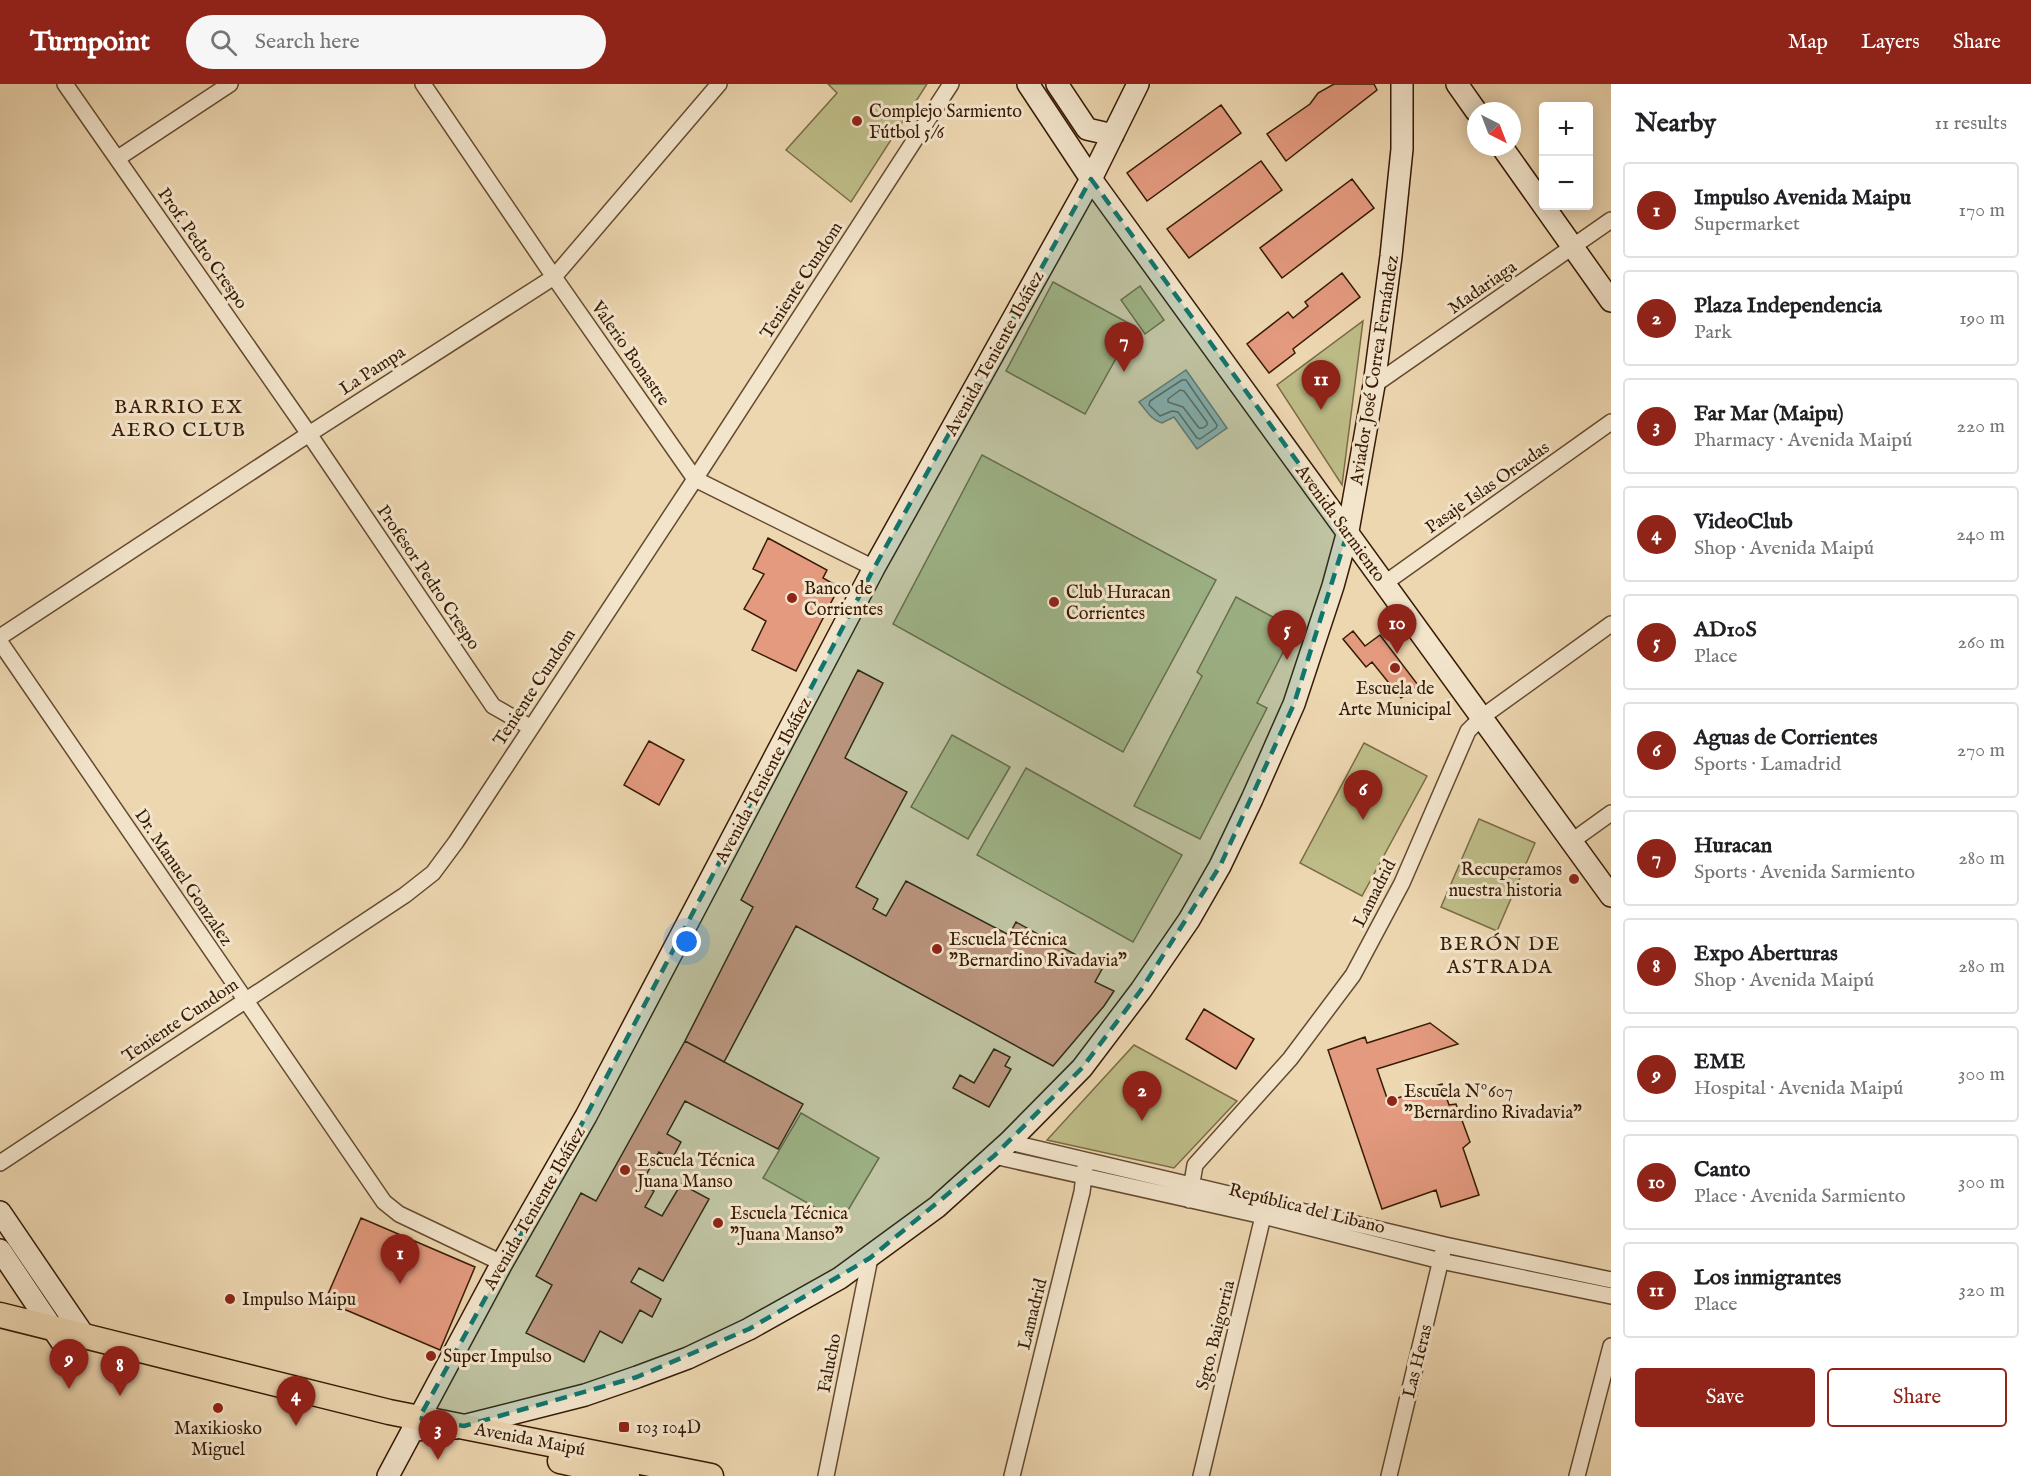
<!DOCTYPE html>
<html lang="en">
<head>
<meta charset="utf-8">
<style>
  :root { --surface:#fff; --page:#f6f6f6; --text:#202124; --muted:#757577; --line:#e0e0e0; --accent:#8f2418 }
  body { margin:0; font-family:"IM FELL English",serif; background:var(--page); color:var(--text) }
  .controls { position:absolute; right:18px; top:18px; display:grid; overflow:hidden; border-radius:6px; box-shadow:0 3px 15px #0003 }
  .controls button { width:54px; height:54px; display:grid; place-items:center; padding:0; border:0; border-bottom:2px solid var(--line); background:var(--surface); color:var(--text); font:30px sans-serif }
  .compass { position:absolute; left:1467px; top:18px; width:54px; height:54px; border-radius:50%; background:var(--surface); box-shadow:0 3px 15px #0003; rotate:138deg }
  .you { position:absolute; left:687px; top:858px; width:21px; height:21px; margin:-15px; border:4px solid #fff; border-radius:50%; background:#1a73e8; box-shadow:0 0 0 9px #1a73e833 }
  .badge { display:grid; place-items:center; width:39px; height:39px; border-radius:50%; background:var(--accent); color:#fff; font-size:20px; font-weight:700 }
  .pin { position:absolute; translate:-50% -50px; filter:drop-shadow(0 2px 3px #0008) }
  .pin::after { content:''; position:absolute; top:32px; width:21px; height:18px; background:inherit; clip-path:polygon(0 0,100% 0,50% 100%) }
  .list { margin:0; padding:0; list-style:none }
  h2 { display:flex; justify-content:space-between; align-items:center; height:78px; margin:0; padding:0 24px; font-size:26px }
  h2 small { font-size:20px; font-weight:400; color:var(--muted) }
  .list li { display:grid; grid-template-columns:39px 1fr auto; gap:18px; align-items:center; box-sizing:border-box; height:96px; margin:0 12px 12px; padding:0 12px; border:2px solid var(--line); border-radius:6px }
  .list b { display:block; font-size:22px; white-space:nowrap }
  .list p { margin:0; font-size:20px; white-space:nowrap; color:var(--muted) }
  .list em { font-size:20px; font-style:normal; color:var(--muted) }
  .actions { display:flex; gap:12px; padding:18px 24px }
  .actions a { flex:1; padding:14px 0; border:2px solid var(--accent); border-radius:6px; text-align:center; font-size:21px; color:var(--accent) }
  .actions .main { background:var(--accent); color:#fff }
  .icon { flex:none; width:33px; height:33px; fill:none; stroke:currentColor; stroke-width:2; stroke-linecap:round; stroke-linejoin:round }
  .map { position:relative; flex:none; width:1611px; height:1392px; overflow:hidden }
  header { display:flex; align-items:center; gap:36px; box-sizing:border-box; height:84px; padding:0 30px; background:var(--accent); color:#fff }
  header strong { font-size:28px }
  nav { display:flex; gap:33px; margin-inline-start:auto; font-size:21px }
  .search { width:420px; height:54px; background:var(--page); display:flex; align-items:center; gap:15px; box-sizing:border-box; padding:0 21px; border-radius:33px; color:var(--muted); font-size:22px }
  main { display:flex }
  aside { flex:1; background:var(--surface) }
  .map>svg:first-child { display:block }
  .green { fill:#bebd88; stroke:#7a6c46; stroke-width:1.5 }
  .water { fill:#9eb7b7; stroke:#75796f; stroke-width:1.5 }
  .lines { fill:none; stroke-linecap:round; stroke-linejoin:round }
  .shore { stroke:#6a695e; stroke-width:1.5 }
  .building { fill:#e49a7f; stroke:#371b04; stroke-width:1.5 }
  .street-casing { stroke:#644a2f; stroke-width:18 }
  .secondary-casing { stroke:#371b04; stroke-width:24 }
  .primary-casing { stroke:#371b04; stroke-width:27 }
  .street { stroke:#f3e5cc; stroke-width:15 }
  .secondary { stroke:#f3e5cc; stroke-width:21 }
  .primary { stroke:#edd7b1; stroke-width:24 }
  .marked { fill:#0f766e; fill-opacity:0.2; stroke:#0f766e; stroke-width:4.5; stroke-dasharray:12 8; stroke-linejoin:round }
  .poi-dot { fill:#8f2418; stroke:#f3e5cc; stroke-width:2 }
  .labels { text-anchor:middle; stroke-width:6; stroke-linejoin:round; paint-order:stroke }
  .poi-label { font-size:18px; fill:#371b04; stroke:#f3e5cc; text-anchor:start }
  .street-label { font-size:18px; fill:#371b04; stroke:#f3e5cc }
  .neighbourhood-label { font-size:20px; letter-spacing:1.5px; fill:#371b04; stroke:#f3e5cc }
</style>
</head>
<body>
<header>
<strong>Turnpoint</strong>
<div class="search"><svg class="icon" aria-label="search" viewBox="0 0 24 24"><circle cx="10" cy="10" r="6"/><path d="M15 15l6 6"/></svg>Search here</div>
<nav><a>Map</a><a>Layers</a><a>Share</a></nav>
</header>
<main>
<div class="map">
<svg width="1611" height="1392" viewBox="0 0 1611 1392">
  <rect width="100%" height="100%" fill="#edd7b1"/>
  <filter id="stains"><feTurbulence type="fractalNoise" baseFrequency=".00333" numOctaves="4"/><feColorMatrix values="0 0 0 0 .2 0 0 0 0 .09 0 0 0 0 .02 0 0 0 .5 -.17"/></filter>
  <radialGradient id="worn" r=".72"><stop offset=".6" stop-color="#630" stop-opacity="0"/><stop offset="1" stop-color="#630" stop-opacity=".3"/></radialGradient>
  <path class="green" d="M828,0H927L851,118L786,66L837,9Z
    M1053,198L1134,242L1085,330L1006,287Z
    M1140,202L1164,236L1145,250L1121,216Z
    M1363,237L1342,401L1277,301Z
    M982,371L1216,496L1123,668L893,540Z
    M1236,513L1295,545L1257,619L1267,624L1200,755L1134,722L1202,592L1197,588Z
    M952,651L1010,683L968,755L911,723Z
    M1364,659L1427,692L1362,812L1300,779Z
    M1026,684L1182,771L1133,858L977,771Z
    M1479,735L1535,759L1497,847L1441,823Z
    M1134,961L1237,1017L1174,1084L1047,1056Z
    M801,1029L879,1074L841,1138L763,1094Z"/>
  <path class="water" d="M1186,286L1227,344L1197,365L1174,333L1162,339C1151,336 1146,326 1139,318Z"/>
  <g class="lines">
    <path class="shore" d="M1182,296H1186L1217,341L1216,344L1200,355L1197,354L1178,328L1172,327L1160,332L1149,321L1150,317Z
      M1180,306L1184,307L1207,338V341L1203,344H1199L1183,323L1168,318V315Z"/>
  </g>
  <path class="building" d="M1334,0H1374L1377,6L1286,77L1267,50L1310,20L1318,9Z
    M1221,21L1241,49L1147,117L1127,89Z
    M1261,77L1282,106L1189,174L1167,145Z
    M1352,95L1374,124L1282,194L1260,164Z
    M1342,189L1360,213L1293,265L1295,269L1269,289L1247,260L1288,228L1293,234L1308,222L1305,218Z
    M768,454L827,486L823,494L839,503L796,587L752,566L766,537L744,525L764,490L753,485Z
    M1353,547L1365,562L1380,551L1418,601L1401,614L1372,578L1366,583L1343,555Z
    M858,586L883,599L845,674L907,708L856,803L878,815L873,825L886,832L906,797L1009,851L1016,838L1102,885L1095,898L1114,907L1104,922L1053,982L796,842L724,978L685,957L753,823L741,816Z
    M649,657L684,676L659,721L624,701Z
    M1204,925L1254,955L1236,985L1186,955Z
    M1430,939L1458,960L1377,985L1388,1017L1442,1000L1449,1021L1456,1020L1470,1058L1463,1064L1479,1111L1441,1123L1436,1106L1382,1125L1328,966L1365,953L1367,959Z
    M685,957L803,1020L778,1065L685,1017L667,1050L681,1058L672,1075L659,1068L641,1100L654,1107L645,1123L662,1132L681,1100L709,1115L663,1197L639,1184L631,1198L661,1215L652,1233L640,1226L622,1259L600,1247L584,1278L526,1249L552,1201L536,1192L581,1109L596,1117Z
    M994,965L1010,973L1005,982L1011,985L989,1023L953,1004L960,991L974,999Z
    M361,1134L475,1183L440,1266L325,1217Z"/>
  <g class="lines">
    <g class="street-casing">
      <path id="street" d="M65,0L309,350L493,622L530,643
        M423,0L554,193L695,395L874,484
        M118,74L230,0
        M1374,301L1611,136
        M1385,499L1611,338
        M0,553L309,350L554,193L719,0
        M0,558L384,1118L399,1130L502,1179
        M1572,757L1611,729
        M1009,1058L1445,1161L1611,1196
        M994,1072L1263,1132L1441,1177L1611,1212
        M0,1079L405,811L433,789L456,758L695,395L951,0
        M1189,1116L1195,1081L1290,975L1353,891L1402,799L1468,647L1482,633L1611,540
        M826,1392L870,1174
        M1012,1392L1082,1108L1085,1083
        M1201,1392L1265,1124
        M1389,1392L1443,1167
        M1577,1392L1611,1262"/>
    </g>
    <g class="secondary-casing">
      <path id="secondary" d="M1028,0L1091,95L1611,812
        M1057,0L1087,45L1113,51
        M1457,0L1476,27
        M1502,63L1611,217
        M0,1128L85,1253
        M0,1166L65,1263
        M412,1346L455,1344L585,1311L637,1293L688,1274L749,1245L840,1194L937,1123L1009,1058L1082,984L1141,906L1189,836L1220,782L1252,715L1294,620L1333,502L1348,447L1374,301L1391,172L1402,65V0
        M388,1392L502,1179L586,1032L874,484L1091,95L1138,0"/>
    </g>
    <g class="primary-casing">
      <path id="primary" d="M0,1231L389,1328L711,1392
        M560,1377L627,1392"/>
    </g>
    <use href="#street" class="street"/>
    <use href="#secondary" class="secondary"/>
    <use href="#primary" class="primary"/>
  </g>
  <path class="marked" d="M1091,95L1348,447L1294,620L1220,782L1141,906L1082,984L994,1072L870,1174L749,1245L637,1293L464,1342L419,1334L586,1032L874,484Z"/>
  <g class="poi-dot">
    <circle cx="857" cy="37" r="6"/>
    <circle cx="792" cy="514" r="6"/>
    <circle cx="1054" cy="518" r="6"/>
    <circle cx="1395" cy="584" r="6"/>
    <circle cx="1574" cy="795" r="6"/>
    <circle cx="937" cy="865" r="6"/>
    <circle cx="1392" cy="1017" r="6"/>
    <circle cx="625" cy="1086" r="6"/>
    <circle cx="718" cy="1139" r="6"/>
    <circle cx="230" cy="1215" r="6"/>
    <circle cx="431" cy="1272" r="6"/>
    <circle cx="218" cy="1324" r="6"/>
    <rect x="618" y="1337" width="12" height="12" rx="3"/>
  </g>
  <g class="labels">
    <g class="poi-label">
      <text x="869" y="33">Complejo Sarmiento<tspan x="869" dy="21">Fútbol 5/6</tspan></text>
      <text x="804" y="510">Banco de<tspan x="804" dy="21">Corrientes</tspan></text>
      <text x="1066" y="514">Club Huracan<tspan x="1066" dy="21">Corrientes</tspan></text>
      <text x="1395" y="610" text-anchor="middle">Escuela de<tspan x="1395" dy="21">Arte Municipal</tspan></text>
      <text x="1562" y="791" text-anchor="end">Recuperamos<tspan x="1562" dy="21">nuestra historia</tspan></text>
      <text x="949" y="861">Escuela Técnica<tspan x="949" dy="21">"Bernardino Rivadavia"</tspan></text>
      <text x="1404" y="1013">Escuela Nº607<tspan x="1404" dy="21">"Bernardino Rivadavia"</tspan></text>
      <text x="637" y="1082">Escuela Técnica<tspan x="637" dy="21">Juana Manso</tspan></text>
      <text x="730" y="1135">Escuela Técnica<tspan x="730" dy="21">"Juana Manso"</tspan></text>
      <text x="242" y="1221">Impulso Maipu</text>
      <text x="443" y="1278">Super Impulso</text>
      <text x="636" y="1349">103 104D</text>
      <text x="218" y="1350" text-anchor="middle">Maxikiosko<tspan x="218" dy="21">Miguel</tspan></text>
    </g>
    <g class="street-label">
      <text transform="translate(203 164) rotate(55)" y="6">Prof. Pedro Crespo</text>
      <text transform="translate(801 196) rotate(-57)" y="6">Teniente Cundom</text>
      <text transform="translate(1482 203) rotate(-35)" y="6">Madariaga</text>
      <text transform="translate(631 269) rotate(55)" y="6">Valerio Bonastre</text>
      <text transform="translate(994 269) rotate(-61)" y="6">Avenida Teniente Ibáñez</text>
      <text transform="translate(372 286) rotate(-33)" y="6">La Pampa</text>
      <text transform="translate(1374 286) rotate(-81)" y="6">Aviador José Correa Fernández</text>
      <text transform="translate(1487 403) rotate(-35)" y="6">Pasaje Islas Orcadas</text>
      <text transform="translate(1341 439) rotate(54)" y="6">Avenida Sarmiento</text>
      <text transform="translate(429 493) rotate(56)" y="6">Profesor Pedro Crespo</text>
      <text transform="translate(534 603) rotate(-57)" y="6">Teniente Cundom</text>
      <text transform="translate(763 696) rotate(-62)" y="6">Avenida Teniente Ibáñez</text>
      <text transform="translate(184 793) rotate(56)" y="6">Dr. Manuel Gonzalez</text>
      <text transform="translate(1374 809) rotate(-63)" y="6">Lamadrid</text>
      <text transform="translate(180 936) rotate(-34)" y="6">Teniente Cundom</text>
      <text transform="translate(534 1124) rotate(-60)" y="6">Avenida Teniente Ibáñez</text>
      <text transform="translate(1307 1124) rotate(14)" y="6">República del Libano</text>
      <text transform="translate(1032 1230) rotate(-76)" y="6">Lamadrid</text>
      <text transform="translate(1215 1251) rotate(-76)" y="6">Sgto. Baigorria</text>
      <text transform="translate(1417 1277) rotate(-76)" y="6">Las Heras</text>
      <text transform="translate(829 1279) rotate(-79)" y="6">Falucho</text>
      <text transform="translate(530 1355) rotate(11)" y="6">Avenida Maipú</text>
    </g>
    <g class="neighbourhood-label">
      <text x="179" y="329">BARRIO EX<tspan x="179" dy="23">AERO CLUB</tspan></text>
      <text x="1500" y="866">BERÓN DE<tspan x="1500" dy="23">ASTRADA</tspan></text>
    </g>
  </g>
  <rect width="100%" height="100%" filter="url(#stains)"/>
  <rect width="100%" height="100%" fill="url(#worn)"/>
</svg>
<div class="controls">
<button>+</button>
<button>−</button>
</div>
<svg class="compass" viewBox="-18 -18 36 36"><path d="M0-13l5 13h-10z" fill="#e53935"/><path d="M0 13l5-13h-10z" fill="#757577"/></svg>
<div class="you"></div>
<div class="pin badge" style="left:400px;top:1200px">1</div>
<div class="pin badge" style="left:1142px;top:1037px">2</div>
<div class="pin badge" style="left:438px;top:1376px">3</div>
<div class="pin badge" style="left:296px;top:1342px">4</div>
<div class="pin badge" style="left:1287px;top:576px">5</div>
<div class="pin badge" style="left:1363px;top:736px">6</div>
<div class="pin badge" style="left:1124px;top:288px">7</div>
<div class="pin badge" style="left:120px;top:1312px">8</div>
<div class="pin badge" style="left:69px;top:1305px">9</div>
<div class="pin badge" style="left:1397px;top:570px">10</div>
<div class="pin badge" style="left:1321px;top:326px">11</div>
</div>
<aside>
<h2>Nearby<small>11 results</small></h2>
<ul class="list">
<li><span class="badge">1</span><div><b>Impulso Avenida Maipu</b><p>Supermarket</p></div><em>170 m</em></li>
<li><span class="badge">2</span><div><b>Plaza Independencia</b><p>Park</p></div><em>190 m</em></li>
<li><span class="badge">3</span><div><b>Far Mar (Maipu)</b><p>Pharmacy · Avenida Maipú</p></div><em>220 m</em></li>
<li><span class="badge">4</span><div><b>VideoClub</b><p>Shop · Avenida Maipú</p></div><em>240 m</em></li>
<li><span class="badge">5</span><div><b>AD10S</b><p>Place</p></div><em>260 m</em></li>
<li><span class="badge">6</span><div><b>Aguas de Corrientes</b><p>Sports · Lamadrid</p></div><em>270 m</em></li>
<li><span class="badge">7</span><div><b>Huracan</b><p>Sports · Avenida Sarmiento</p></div><em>280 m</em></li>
<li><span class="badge">8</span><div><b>Expo Aberturas</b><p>Shop · Avenida Maipú</p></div><em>280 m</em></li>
<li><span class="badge">9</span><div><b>EME</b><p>Hospital · Avenida Maipú</p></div><em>300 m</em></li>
<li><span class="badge">10</span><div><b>Canto</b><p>Place · Avenida Sarmiento</p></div><em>300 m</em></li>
<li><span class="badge">11</span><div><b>Los inmigrantes</b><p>Place</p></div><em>320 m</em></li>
</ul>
<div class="actions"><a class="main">Save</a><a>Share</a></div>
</aside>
</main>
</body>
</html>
